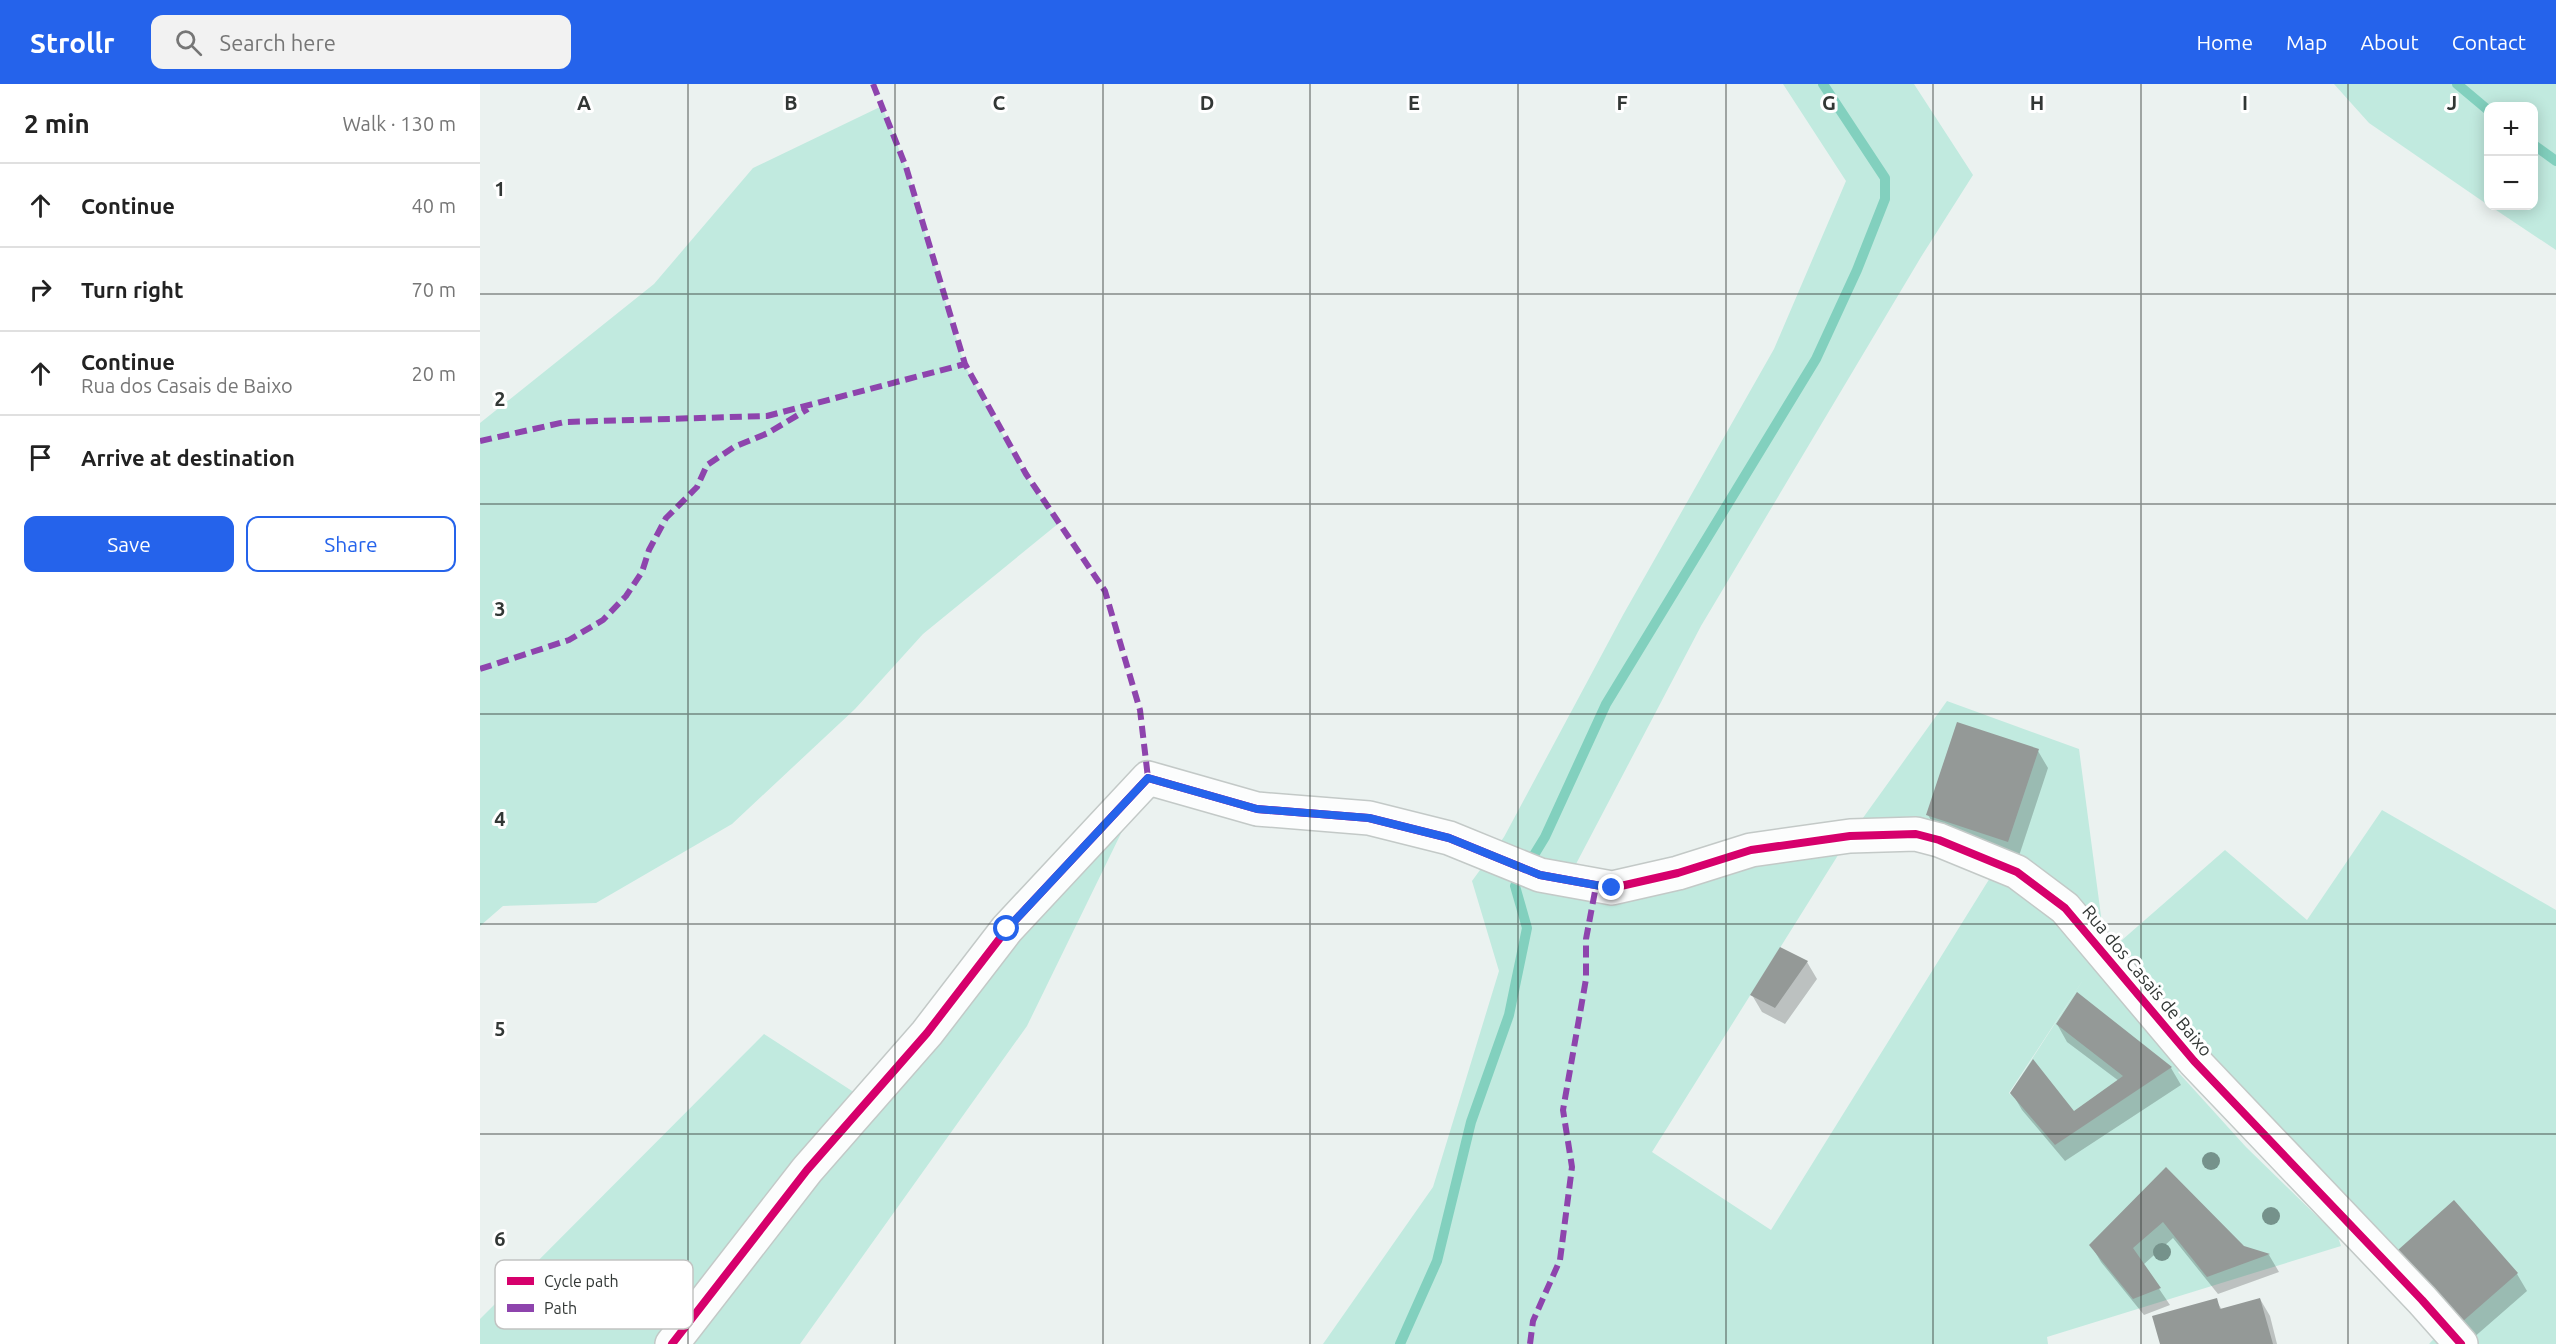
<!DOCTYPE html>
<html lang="en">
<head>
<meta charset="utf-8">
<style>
  :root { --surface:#fff; --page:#f2f2f2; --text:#222; --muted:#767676; --line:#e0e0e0; --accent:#2563eb }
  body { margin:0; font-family:Ubuntu,sans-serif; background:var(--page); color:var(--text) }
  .controls { position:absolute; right:18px; top:18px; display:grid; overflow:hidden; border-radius:12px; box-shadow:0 3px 15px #0003 }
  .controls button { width:54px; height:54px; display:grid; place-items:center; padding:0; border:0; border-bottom:2px solid var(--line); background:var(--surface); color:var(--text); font:30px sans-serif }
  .stop { position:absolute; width:18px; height:18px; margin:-14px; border:4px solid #2563eb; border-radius:50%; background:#fff }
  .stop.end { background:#2563eb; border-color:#fff; box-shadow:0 2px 6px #0008 }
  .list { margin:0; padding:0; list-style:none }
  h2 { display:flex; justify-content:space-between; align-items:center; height:78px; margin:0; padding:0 24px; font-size:26px }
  h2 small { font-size:20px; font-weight:400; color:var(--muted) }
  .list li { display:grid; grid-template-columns:39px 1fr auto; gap:18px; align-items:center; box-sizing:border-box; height:84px; padding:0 24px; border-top:2px solid var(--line) }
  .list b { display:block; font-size:22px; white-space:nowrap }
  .list p { margin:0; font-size:20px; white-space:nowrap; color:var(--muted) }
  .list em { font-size:20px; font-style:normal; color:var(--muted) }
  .actions { display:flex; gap:12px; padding:18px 24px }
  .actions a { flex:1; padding:14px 0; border:2px solid var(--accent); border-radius:12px; text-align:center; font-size:21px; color:var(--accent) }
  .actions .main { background:var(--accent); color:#fff }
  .icon { flex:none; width:33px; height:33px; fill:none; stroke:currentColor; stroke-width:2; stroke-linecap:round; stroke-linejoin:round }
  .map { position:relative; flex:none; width:2076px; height:1260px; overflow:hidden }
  header { display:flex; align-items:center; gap:36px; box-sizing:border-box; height:84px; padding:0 30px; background:var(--accent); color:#fff }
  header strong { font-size:28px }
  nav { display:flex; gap:33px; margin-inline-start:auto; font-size:21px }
  .search { width:420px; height:54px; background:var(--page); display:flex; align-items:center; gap:15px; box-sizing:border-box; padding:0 21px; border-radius:12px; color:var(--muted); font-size:22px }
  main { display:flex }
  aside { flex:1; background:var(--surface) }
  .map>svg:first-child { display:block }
  .green { fill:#c1eadf; fill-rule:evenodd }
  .shadow { fill:#0003 }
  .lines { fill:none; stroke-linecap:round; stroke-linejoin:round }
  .stream { stroke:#82d0be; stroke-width:10 }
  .building { fill:#949997 }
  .street-casing { stroke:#c3c9c7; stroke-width:36 }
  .street { stroke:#fcfdfd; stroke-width:33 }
  .quiet { stroke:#8e44ad; stroke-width:6; stroke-dasharray:12 6; stroke-linecap:butt }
  .cycleway-casing { stroke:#fff; stroke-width:11 }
  .cycleway { stroke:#d6006c; stroke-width:8 }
  .tree { fill:#75928b }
  .route { stroke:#2563eb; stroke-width:8 }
  .grid { fill:none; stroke:#323735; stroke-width:1.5; stroke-opacity:0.55 }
  .labels { text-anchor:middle; stroke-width:6; stroke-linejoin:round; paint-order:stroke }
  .street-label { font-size:18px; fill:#323735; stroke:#fff }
  .key { fill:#fff; stroke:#c2c3c2; stroke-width:1.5 }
  .key-label { font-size:16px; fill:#323735 }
  .grid-label { font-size:20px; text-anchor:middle; font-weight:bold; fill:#323735; stroke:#fff; stroke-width:6; stroke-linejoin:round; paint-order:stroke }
</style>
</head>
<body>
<header>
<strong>Strollr</strong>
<div class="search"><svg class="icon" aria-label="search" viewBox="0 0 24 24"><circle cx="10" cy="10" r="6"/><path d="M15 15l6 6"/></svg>Search here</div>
<nav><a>Home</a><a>Map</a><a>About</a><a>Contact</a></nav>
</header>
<main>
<aside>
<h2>2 min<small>Walk · 130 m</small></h2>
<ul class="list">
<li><svg class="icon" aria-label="ahead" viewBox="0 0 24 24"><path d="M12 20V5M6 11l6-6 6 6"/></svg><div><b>Continue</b></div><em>40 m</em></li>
<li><svg class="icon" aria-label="right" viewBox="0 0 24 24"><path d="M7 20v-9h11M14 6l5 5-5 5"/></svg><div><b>Turn right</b></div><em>70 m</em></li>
<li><svg class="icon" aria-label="ahead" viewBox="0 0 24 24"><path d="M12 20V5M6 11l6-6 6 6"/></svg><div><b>Continue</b><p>Rua dos Casais de Baixo</p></div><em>20 m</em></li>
<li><svg class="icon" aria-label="arrive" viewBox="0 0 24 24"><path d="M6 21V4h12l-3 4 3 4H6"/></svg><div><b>Arrive at destination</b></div></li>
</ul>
<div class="actions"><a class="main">Save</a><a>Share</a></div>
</aside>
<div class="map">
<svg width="2076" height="1260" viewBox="0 0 2076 1260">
  <rect width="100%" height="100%" fill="#ebf2f0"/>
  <path class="green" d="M1303,0H1434L1493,91L1441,173L1221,542L1086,799L1370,752L1467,617L1599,665L1626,870L1745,766L1827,836L1902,726L2076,826V1260H1949L1966,1242L1714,977L1698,988L1766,1063L1843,1138L1855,1144L1861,1162L1567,1253L1568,1260H843L953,1103L1019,887L992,797L1024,753L1143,531L1294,265L1366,97ZM1370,752L1518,781L1291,1146L1172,1068ZM1605,893L1530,1009L1531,1011L1529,1009Z
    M1854,0H2076V166L2010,122H2054V22H2008V121L1889,39Z
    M402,22L426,83L484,280L545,391L579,439L443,550L375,625L252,740L116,819L23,822L0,842V339L174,200L273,84Z
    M668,694L547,942L320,1260H0V1235L284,950L386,1016Z"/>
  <path class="shadow" d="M1558,667L1568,684L1538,775L1458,748L1448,731Z
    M1327,878L1337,895L1305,940L1282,928L1272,911Z
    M1598,910L1691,984L1701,1001L1585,1077L1542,1026L1532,1009L1594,1029L1639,997L1587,958L1577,940Z
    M1686,1085L1763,1163L1789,1171L1799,1188L1738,1210L1693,1154L1663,1181L1690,1221L1664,1231L1621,1178L1611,1161Z
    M1920,1166L2037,1190L2047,1207L1992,1255L1929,1183Z
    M1780,1215L1790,1232L1797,1260H1682L1736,1216L1742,1226Z"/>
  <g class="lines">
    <path class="stream" d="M1977,0L2008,26
      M2054,61L2076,77
      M920,1260L957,1177L991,1038L1029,931L1047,844L1035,802L1065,753L1126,620L1336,275L1377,186L1405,115V94L1343,0"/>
  </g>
  <path class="building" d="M1477,638L1559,665L1528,758L1446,731Z
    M1300,863L1328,877L1295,924L1270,911Z
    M1597,908L1692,983L1575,1061L1530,1009L1553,975L1594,1027L1643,992L1576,940Z
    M1686,1083L1764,1162L1790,1170L1727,1193L1683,1138L1653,1164L1681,1204L1653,1215L1609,1161Z
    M1974,1116L2038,1189L1982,1238L1918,1166Z
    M1737,1214L1740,1225L1780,1214L1793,1260H1680L1672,1232Z"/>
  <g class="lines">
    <g class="street-casing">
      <path id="street" d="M192,1260L327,1086L447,949L527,845L668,694L777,725L889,734L969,754L1060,791L1132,804L1198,789L1271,766L1370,752L1436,750L1459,756L1537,788L1585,824L1714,977L1942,1216L1981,1260"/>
    </g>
    <use href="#street" class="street"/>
    <path class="quiet" d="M393,0L426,83L485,280L546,390L625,507L660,626L668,694
      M0,357L85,338L287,332L485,280
      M0,585L89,556L123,536L146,512L162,488L169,466L186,434L217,403L227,381L254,363L288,349L328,325
      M1050,1260L1053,1237L1080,1176L1092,1083L1083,1026L1106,895V855L1116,802"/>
    <g class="cycleway-casing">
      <path id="cycleway" d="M192,1260L327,1086L447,949L527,845L668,694L777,725L889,734L969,754L1060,791L1132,804L1198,789L1271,766L1370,752L1436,750L1459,756L1537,788L1585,824L1714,977L1942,1216L1981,1260"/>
    </g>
    <use href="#cycleway" class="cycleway"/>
  </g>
  <g class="tree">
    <circle cx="1731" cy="1077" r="9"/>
    <circle cx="1791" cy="1132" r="9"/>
    <circle cx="1682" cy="1168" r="9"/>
  </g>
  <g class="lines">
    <path class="route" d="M527,845L668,694L777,725L889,734L969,754L1060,791L1132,804"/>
  </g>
  <path class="grid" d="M208,0V1260M415,0V1260M623,0V1260M830,0V1260M1038,0V1260M1246,0V1260M1453,0V1260M1661,0V1260M1868,0V1260M0,210H2076M0,420H2076M0,630H2076M0,840H2076M0,1050H2076"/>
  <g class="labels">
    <g class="street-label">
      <text transform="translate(1667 897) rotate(50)" y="6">Rua dos Casais de Baixo</text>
    </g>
  </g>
  <rect x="15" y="1176" width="198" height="69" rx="9" class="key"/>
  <rect x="27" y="1193" width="27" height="8" fill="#d6006c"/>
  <rect x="27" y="1220" width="27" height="8" fill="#8e44ad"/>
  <g class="key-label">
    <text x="64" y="1203">Cycle path</text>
    <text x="64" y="1230">Path</text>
  </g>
  <g class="grid-label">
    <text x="104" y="26">A</text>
    <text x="311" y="26">B</text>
    <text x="519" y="26">C</text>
    <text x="727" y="26">D</text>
    <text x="934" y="26">E</text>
    <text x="1142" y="26">F</text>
    <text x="1349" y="26">G</text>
    <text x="1557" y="26">H</text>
    <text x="1765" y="26">I</text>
    <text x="1972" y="26">J</text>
    <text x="20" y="112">1</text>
    <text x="20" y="322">2</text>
    <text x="20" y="532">3</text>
    <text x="20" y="742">4</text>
    <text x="20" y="952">5</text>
    <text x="20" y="1162">6</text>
  </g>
</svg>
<div class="controls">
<button>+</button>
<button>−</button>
</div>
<div class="stop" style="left:527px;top:845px"></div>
<div class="stop end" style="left:1132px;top:804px"></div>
</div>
</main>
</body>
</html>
